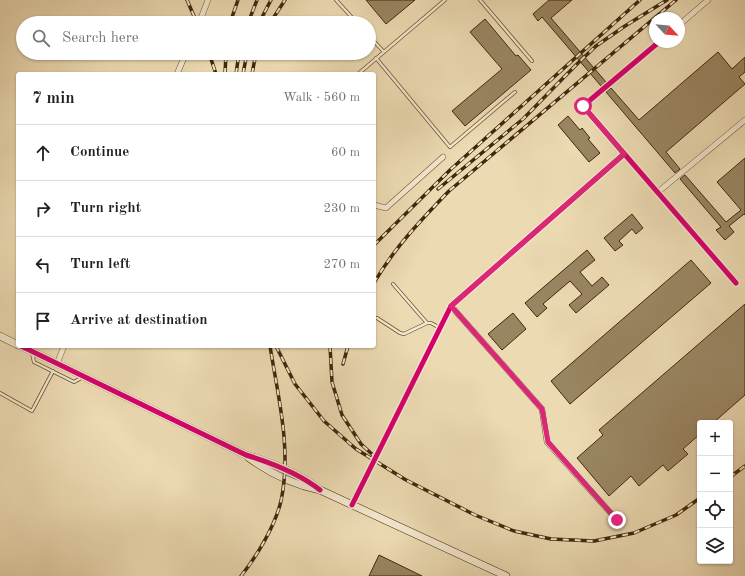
<!DOCTYPE html>
<html lang="en">
<head>
<meta charset="utf-8">
<style>
  :root { --surface:#fff; --page:#f6f6f6; --text:#202124; --muted:#757577; --line:#e0e0e0 }
  body { margin:0; font-family:"Old Standard TT",serif; background:var(--page); color:var(--text) }
  .controls { position:absolute; right:12px; bottom:12px; display:grid; overflow:hidden; border-radius:4px; box-shadow:0 1px 3px #0004 }
  .controls button { width:36px; height:36px; display:grid; place-items:center; padding:0; border:0; border-bottom:1px solid var(--line); background:var(--surface); color:var(--text); font:20px sans-serif }
  .compass { position:absolute; left:649px; top:12px; width:36px; height:36px; border-radius:50%; background:var(--surface); box-shadow:0 1px 3px #0004; rotate:116deg }
  .stop { position:absolute; width:12px; height:12px; margin:-9px; border:3px solid #db2777; border-radius:50%; background:#fff }
  .stop.end { background:#db2777; border-color:#fff; box-shadow:0 1px 4px #0008 }
  .list { margin:0; padding:0; list-style:none }
  h2 { display:flex; justify-content:space-between; align-items:center; height:52px; margin:0; padding:0 16px; font-size:17px }
  h2 small { font-size:13px; font-weight:400; color:var(--muted) }
  .list li { display:grid; grid-template-columns:26px 1fr auto; gap:12px; align-items:center; box-sizing:border-box; height:56px; padding:0 16px; border-top:1px solid var(--line) }
  .list b { display:block; font-size:15px; white-space:nowrap }
  .list em { font-size:13px; font-style:normal; color:var(--muted) }
  .icon { flex:none; width:22px; height:22px; fill:none; stroke:currentColor; stroke-width:2; stroke-linecap:round; stroke-linejoin:round }
  .map { position:relative; flex:none; width:745px; height:576px; overflow:hidden }
  .search { position:absolute; background:var(--surface); box-shadow:0 1px 3px #0004; left:16px; top:16px; width:360px; height:44px; display:flex; align-items:center; gap:10px; box-sizing:border-box; padding:0 14px; border-radius:22px; color:var(--muted); font-size:15px }
  .panel { position:absolute; background:var(--surface); box-shadow:0 1px 3px #0004; left:16px; top:72px; width:360px; height:276px; border-radius:4px }
  .map>svg:first-child { display:block }
  .building { fill:#998562; stroke:#40280b }
  .lines { fill:none; stroke-linecap:round; stroke-linejoin:round }
  .lane-casing { stroke:#6b5435; stroke-width:4 }
  .street-casing { stroke:#6b5435; stroke-width:6 }
  .secondary-casing { stroke:#40280b; stroke-width:8 }
  .lane { stroke:#f3e7cd; stroke-width:2.5 }
  .street { stroke:#f3e7cd; stroke-width:5 }
  .secondary { stroke:#f3e7cd; stroke-width:7 }
  .rail-casing { stroke:#40280b; stroke-width:3.5 }
  .rail { stroke:#f3e7cd; stroke-width:2; stroke-dasharray:6; stroke-linecap:butt }
  .cycleway-casing { stroke:#f3e7cd; stroke-width:8 }
  .cycleway { stroke:#d6006c; stroke-width:5 }
  .route { stroke:#db2777; stroke-width:5 }
</style>
</head>
<body>
<div class="map">
<svg width="745" height="576" viewBox="0 0 745 576">
  <rect width="100%" height="100%" fill="#ecdab2"/>
  <filter id="stains"><feTurbulence type="fractalNoise" baseFrequency=".005" numOctaves="4"/><feColorMatrix values="0 0 0 0 .2 0 0 0 0 .09 0 0 0 0 .02 0 0 0 .5 -.17"/></filter>
  <radialGradient id="worn" r=".72"><stop offset=".6" stop-color="#630" stop-opacity="0"/><stop offset="1" stop-color="#630" stop-opacity=".3"/></radialGradient>
  <path class="building" d="M366,0H415L386,24Z
    M549,0H572L551,18L606,82L601,86L542,17L538,21L533,14Z
    M485,19L516,56L518,55L531,70L465,126L452,111L502,69L470,32Z
    M718,52L732,69L745,57V72L739,77L745,84L666,152L680,169L675,173L606,92L611,88L639,120Z
    M568,116L580,130L582,128L590,138L588,139L600,153L589,162L558,125Z
    M745,158V215L744,214L729,226L734,232L725,240L716,230L721,227L680,179L685,175L726,222L741,210L717,182Z
    M632,214L643,228L636,234L632,229L619,241L623,245L615,251L604,238Z
    M587,250L595,260L580,272L592,286L602,277L609,285L576,313L569,305L582,294L570,281L543,304L547,308L537,317L525,303Z
    M691,260L711,283L570,404L551,381Z
    M745,304V395L713,423H700V434L683,449L688,454L668,471L663,465L639,486L631,476L609,496L577,458L603,435L599,430Z
    M513,313L526,329L502,350L488,334Z
    M379,555L422,576H369Z"/>
  <g class="lines">
    <g class="lane-casing">
      <path id="lane" d="M336,0L357,23
        M480,0L532,61
        M369,36L384,52
        M376,58L450,147L515,92
        M358,74L445,0
        M393,284L427,323
        M377,318L400,333L404,334L427,323H431L440,328
        M32,353L34,362L74,382L83,377
        M0,393L32,411L53,371"/>
    </g>
    <g class="street-casing">
      <path id="street" d="M199,23L208,0
        M679,25L708,0
        M659,42L583,106L736,283
        M177,74L186,53
        M658,192L745,120
        M374,205L386,208L443,157
        M451,306L542,409L547,442L617,520
        M57,364L64,346
        M352,505L451,306L624,154"/>
    </g>
    <g class="secondary-casing">
      <path id="secondary" d="M0,336L18,345
        M21,346L246,455C272,463 299,473 320,490
        M249,458C270,473 294,485 320,490L506,576"/>
    </g>
    <use href="#lane" class="lane"/>
    <use href="#street" class="street"/>
    <use href="#secondary" class="secondary"/>
    <g class="rail-casing">
      <path id="rail" d="M187,0L197,23
        M230,23L238,0
        M248,23L257,0
        M259,23L271,0
        M270,23L285,0
        M209,53L216,74
        M225,74L226,53
        M236,74L239,53
        M243,74L247,53
        M252,74L256,53
        M438,189L523,119L577,64L596,46L625,26L667,0
        M374,245L450,170L640,0
        M374,283C394,248 421,220 449,191L676,0
        M276,346L295,384L324,421L356,449L406,480L475,515L514,531L551,539L594,541L634,533L676,515L700,498
        M330,346L332,382L342,415L361,444L374,456
        M343,364L348,346
        M730,477L745,466
        M241,576C257,556 275,526 281,501C292,449 278,397 270,346"/>
    </g>
    <use href="#rail" class="rail"/>
    <g class="cycleway-casing">
      <path id="cycleway" d="M659,42L583,106L736,283
        M21,346L246,455C272,463 299,473 320,490
        M352,505L451,306L624,154"/>
    </g>
    <use href="#cycleway" class="cycleway"/>
  </g>
  <g class="lines">
    <path class="route" d="M583,106L624,154L451,306L542,409L548,442L617,520"/>
  </g>
  <rect width="100%" height="100%" filter="url(#stains)"/>
  <rect width="100%" height="100%" fill="url(#worn)"/>
</svg>
<div class="controls">
<button>+</button>
<button>−</button>
<button><svg class="icon" aria-label="locate" viewBox="0 0 24 24"><circle cx="12" cy="12" r="6"/><path d="M12 2v4M12 18v4M2 12h4M18 12h4"/></svg></button>
<button><svg class="icon" aria-label="layers" viewBox="0 0 24 24"><path d="M12 4l9 5-9 5-9-5zM3 14l9 5 9-5"/></svg></button>
</div>
<svg class="compass" viewBox="-18 -18 36 36"><path d="M0-13l5 13h-10z" fill="#e53935"/><path d="M0 13l5-13h-10z" fill="#757577"/></svg>
<div class="stop" style="left:583px;top:106px"></div>
<div class="stop end" style="left:617px;top:520px"></div>
<div class="search"><svg class="icon" aria-label="search" viewBox="0 0 24 24"><circle cx="10" cy="10" r="6"/><path d="M15 15l6 6"/></svg>Search here</div>
<section class="panel">
<h2>7 min<small>Walk · 560 m</small></h2>
<ul class="list">
<li><svg class="icon" aria-label="ahead" viewBox="0 0 24 24"><path d="M12 20V5M6 11l6-6 6 6"/></svg><div><b>Continue</b></div><em>60 m</em></li>
<li><svg class="icon" aria-label="right" viewBox="0 0 24 24"><path d="M7 20v-9h11M14 6l5 5-5 5"/></svg><div><b>Turn right</b></div><em>230 m</em></li>
<li><svg class="icon" aria-label="left" viewBox="0 0 24 24"><path d="M17 20v-9H6M10 6l-5 5 5 5"/></svg><div><b>Turn left</b></div><em>270 m</em></li>
<li><svg class="icon" aria-label="arrive" viewBox="0 0 24 24"><path d="M6 21V4h12l-3 4 3 4H6"/></svg><div><b>Arrive at destination</b></div></li>
</ul>
</section>
</div>
</body>
</html>
